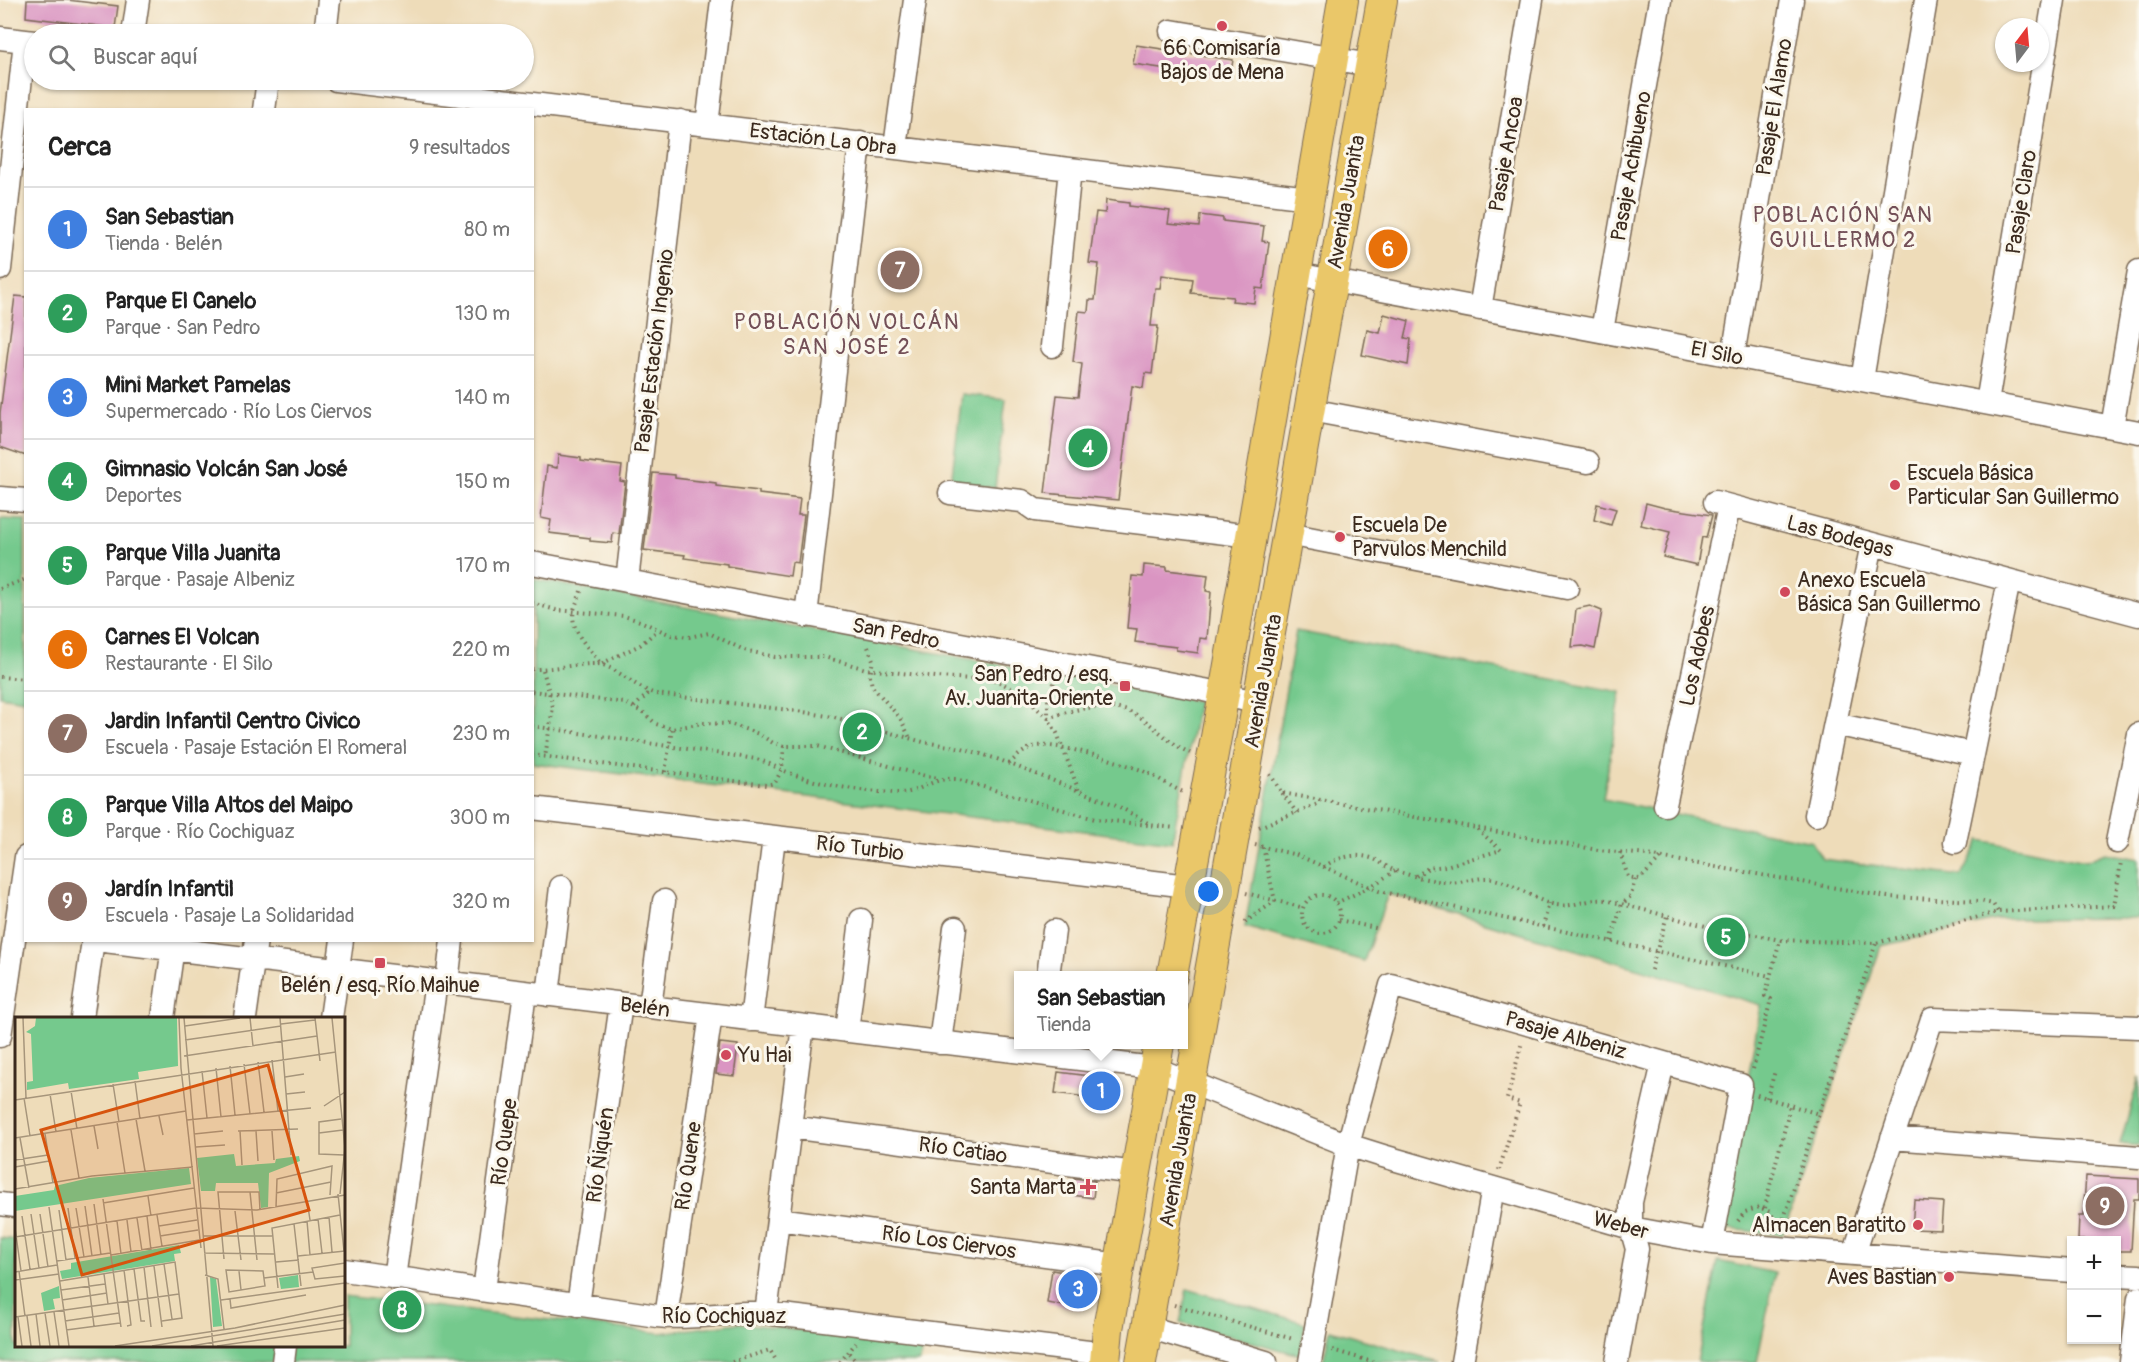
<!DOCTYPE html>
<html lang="es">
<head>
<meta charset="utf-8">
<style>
  :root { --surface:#fff; --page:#f6f6f6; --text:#222; --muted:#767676; --line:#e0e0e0; --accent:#0b8043 }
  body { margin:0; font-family:Pangolin,sans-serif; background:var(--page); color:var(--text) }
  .controls { position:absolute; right:18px; bottom:18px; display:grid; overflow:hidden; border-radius:0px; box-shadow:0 2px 4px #0004 }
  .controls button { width:54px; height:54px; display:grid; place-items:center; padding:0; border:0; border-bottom:2px solid var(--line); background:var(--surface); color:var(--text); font:30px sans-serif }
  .compass { position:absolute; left:1995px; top:18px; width:54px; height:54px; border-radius:50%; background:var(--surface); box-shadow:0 2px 4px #0004; rotate:16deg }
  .you { position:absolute; left:1209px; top:892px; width:21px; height:21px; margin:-15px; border:4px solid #fff; border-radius:50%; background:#1a73e8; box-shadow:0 0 0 9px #1a73e833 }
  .badge { display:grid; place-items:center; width:39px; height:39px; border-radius:50%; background:var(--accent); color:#fff; font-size:20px; font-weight:700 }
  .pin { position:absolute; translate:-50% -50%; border:3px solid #fff; box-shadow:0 2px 6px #0006 }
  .popup { position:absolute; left:1014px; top:971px; width:174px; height:78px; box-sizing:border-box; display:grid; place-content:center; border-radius:0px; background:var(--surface); filter:drop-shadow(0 2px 4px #0005); font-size:20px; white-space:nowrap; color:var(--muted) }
  .popup b { font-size:22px; color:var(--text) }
  .popup::after { content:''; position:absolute; left:50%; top:100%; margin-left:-12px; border:12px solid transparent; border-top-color:var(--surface) }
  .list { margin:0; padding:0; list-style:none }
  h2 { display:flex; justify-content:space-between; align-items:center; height:78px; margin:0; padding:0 24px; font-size:26px }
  h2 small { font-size:20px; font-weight:400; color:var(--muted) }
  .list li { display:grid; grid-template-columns:39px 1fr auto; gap:18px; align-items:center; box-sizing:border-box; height:84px; padding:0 24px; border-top:2px solid var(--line) }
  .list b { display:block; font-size:22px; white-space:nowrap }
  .list p { margin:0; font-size:20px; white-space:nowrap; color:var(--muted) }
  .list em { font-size:20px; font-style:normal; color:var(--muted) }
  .icon { flex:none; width:33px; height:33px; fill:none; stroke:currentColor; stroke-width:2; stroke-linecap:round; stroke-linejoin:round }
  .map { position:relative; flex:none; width:2139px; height:1362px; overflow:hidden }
  .search { position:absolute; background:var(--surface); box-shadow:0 2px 4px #0004; left:24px; top:24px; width:510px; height:66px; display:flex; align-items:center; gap:15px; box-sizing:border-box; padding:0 21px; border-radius:33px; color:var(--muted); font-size:22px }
  .panel { position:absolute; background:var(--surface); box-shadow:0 2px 4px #0004; left:24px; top:108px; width:510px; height:834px; border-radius:0px }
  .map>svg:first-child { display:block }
  .green { fill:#75c98d; stroke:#587a56; stroke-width:1.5 }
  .building { fill:#da95c2 }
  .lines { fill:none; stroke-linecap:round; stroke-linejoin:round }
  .minor-casing { stroke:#7a6854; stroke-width:25 }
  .major-casing { stroke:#7a6854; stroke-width:32 }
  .path { stroke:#7a6854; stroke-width:4; stroke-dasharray:1.5 4.5; stroke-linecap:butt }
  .minor { stroke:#fff; stroke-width:22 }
  .major { stroke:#eac769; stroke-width:30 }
  .poi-dot { fill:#d1495b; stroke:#fbf7ec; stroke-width:2 }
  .labels { text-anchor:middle; stroke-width:6; stroke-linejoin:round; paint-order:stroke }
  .poi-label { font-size:21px; fill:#3b2a1e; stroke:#fbf7ec; text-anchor:start }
  .street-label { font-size:21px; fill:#3b2a1e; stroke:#fbf7ec }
  .neighbourhood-label { font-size:22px; letter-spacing:1.5px; fill:#734f57; stroke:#fbf7ec }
  .inset-road { fill:none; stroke:#a6957b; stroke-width:1.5 }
  .view { fill:#d7540e; fill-opacity:0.15; stroke:#d7540e; stroke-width:3 }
  .inset-edge { fill:none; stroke:#3b2a1e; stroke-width:3 }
</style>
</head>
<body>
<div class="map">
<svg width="2139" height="1362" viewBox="0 0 2139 1362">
  <rect width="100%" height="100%" fill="#fbf7ec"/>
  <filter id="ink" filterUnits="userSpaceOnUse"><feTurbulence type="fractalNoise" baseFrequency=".0167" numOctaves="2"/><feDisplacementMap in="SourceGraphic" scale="12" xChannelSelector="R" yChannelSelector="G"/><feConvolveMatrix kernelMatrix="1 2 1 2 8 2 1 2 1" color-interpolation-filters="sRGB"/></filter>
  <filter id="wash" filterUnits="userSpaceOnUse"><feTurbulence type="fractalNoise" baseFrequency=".008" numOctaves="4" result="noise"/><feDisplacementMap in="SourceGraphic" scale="24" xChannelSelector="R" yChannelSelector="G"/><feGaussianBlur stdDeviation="1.35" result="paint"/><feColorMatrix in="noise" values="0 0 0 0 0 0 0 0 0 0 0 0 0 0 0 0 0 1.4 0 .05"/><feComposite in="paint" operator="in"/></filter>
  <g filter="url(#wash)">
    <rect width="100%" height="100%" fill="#eedcb9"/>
    <path class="green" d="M962,394L1006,399L995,488L951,483Z
      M0,519L25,520V700L0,696Z
      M533,579L1198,701L1172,842L533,763Z
      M1296,631L1621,692L1603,799L1812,842L1822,859L1961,876L1980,840L2086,861L2105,853L2139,859V918L2000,919L1881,946L1783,1235L1721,1228L1761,1005L1388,894L1364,961L1245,927Z
      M2139,1077V1146L2120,1144Z
      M0,1238L16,1240V1346H344V1296L661,1333L738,1323L922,1344L920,1362H0Z
      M1718,1261L1775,1273L1757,1362H1697Z
      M1187,1289L1305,1323L1300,1355L1180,1323Z
      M1330,1330L1440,1362H1323Z"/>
    <g id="blocks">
      <path class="building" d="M27,0H67L118,6L115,28L26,17Z
        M1136,45L1233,60L1230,78L1133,64Z
        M1106,200L1129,203V206L1170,211L1168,224L1199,227L1200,215L1223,218V221L1264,226L1262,241L1269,242L1263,289L1256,288L1254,303L1232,301L1233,297L1191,293L1193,279L1162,275L1160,288H1155L1151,326H1158L1152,374L1145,373L1143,388L1132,386L1118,500L1045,493L1057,395L1078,397L1082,364L1073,362L1079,311L1088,312L1089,300H1095L1099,264L1089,263L1096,212L1105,213Z
        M15,296L26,297V456L0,447V413Z
        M1384,314L1409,321L1405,338L1411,339L1408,365L1362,355L1367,330L1380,333Z
        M558,455L581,458V461L622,466L620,481L625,482L619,534L613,533L612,543L590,541V538L549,533L551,520L541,518L547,466L557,468Z
        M653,473L675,475V478L716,483V486L759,491V494L800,499L798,515H804L798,563L792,562L790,576L727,566V564L684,558L685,555L644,550Z
        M1646,503L1665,508L1712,515L1706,538L1702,537L1697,565L1663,557L1670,532L1641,525Z
        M1597,504L1616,509L1611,525L1594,520Z
        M1144,565L1167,567V570L1208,575L1206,591L1211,592L1207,639L1200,638L1198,653L1176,650V647L1135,642L1137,629L1127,628L1132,576L1143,577Z
        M1590,606L1602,611L1595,649L1583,646L1572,647L1576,609Z
        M720,1043L738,1045L734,1076L716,1074Z
        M1058,1072L1113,1079L1110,1100L1055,1093Z
        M2086,1176L2139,1179V1199H2134L2131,1251H2116V1240H2078L2079,1216H2083Z
        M1074,1178L1095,1181L1093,1198L1072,1195Z
        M1914,1200L1943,1202L1941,1230L1912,1229Z
        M1052,1270L1088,1276L1082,1309L1047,1303Z"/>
    </g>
  </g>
  <g filter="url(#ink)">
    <use href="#blocks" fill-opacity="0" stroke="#7a6854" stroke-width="1.5"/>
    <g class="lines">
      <g class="minor-casing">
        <path id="minor" d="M1171,31L1370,65
          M133,34L138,0
          M325,34L329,0
          M0,38L34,42
          M336,80L1309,198
          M264,110L268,80
          M707,125L722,0
          M895,147L915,0
          M0,269L25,41
          M1296,274L2139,432
          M1480,309L1532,0
          M1602,331L1660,0
          M1052,346L1070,169
          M1733,356L1792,0
          M1862,380L1926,0
          M1987,403L2054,0
          M1310,410L1588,462
          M2112,427L2139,271
          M950,493L1022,501L1035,510L1251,536
          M0,498L26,500
          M1715,502L2139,615
          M1288,534L1567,588
          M532,563L1204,690L1259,703
          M627,581L680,121
          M806,616L860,143
          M1835,724L1973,754
          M1665,805L1729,506
          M532,808L1188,886
          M1816,815L1872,544
          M1955,842L2009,581
          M2117,842L2139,734
          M96,940L1154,1068L1348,1145L1383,1156L1631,1228L1712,1243L2072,1271
          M1048,976L1054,931
          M447,983L452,940
          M548,995L561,887
          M650,1007L664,901
          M82,1018L93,940
          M163,1018L174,940
          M245,1018L256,940
          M331,1018L342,940
          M751,1020L774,838
          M847,1031L861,920
          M0,1036L26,857
          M940,1043L955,928
          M790,1127L1135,1173
          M1892,1138L2139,1157
          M0,1204L16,1206
          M778,1219L1119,1265
          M1854,1254L1932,1019L2139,1027
          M344,1270L657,1316C693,1320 730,1311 766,1313L1105,1354
          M2116,1275L2139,1276
          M394,1278L436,982
          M484,1290L525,993
          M578,1305L621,1004
          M766,1313L803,1026
          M666,1317L711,1015
          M1148,1327L1266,1362
          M283,1362L285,1346
          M1310,1362L1348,1145L1391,985L1741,1085L1712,1243
          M1462,1362L1493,1188
          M1617,1362L1637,1249L1631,1228V1202L1663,1063
          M2131,1362L2139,1298"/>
      </g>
      <g class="major-casing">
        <path id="major" d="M1172,976L1224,694L1343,0
          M1105,1362L1108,1329L1159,1044
          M1141,1362L1382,0"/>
      </g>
      <path class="path" d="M0,589L26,579
        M581,591C579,598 576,603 574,610C569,631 589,648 601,664L640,645L658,630
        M532,603L556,610L624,616L640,621L671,635L689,637L709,633L744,650L775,657H824L866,669L936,677L996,680L1020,693L1048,718L1057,733L1079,791
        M868,647L873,660L870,676L872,686L900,718L910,738
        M532,669C549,670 593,661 603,665C622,672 636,688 656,694L797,711L834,717L923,742L962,748L997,759L1116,805L1148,823
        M543,670L553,707L545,757
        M0,677L26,679
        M1054,683L1048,697V718C1075,708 1113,700 1140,717C1158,729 1169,743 1190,753
        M532,691L625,703L644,713L656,724L672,729L702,723L730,724L759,734L773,743L784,746H817L925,776L940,778
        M634,707L649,693
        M532,726L756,759C768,762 778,769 790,773C824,786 863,792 899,793C922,793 930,777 956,779L1095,819L1175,828
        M532,755L766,785L775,783L782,769L784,746
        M1009,764C1016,757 1023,751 1032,747C1052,740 1120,762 1141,770C1156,776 1169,786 1183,792
        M665,772L672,729
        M1270,774L1282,793L1598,850L1647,855L1888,897L1980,901L1993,904L1998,912
        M1282,793L1297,813
        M1259,827L1318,804L1320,800
        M1255,845L1297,855L1379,891L1770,976
        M1620,852L1628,877L1640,879L1661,858
        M1324,867C1337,857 1355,853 1371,858C1380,861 1387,868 1396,871C1411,876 1429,880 1445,882C1462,885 1478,875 1494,879C1516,884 1536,902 1557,905C1574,908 1586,898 1606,900L1717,929L1732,930L1780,940
        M1416,876L1428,868L1446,866L1501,850L1476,828
        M1246,893L1304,908
        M1302 914a19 19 0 1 1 38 0a19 19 0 1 1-38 0Z
        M1336,903L1370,887L1395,871
        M1339,920L1380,929
        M1245,922L1275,901L1263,847
        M1543,927L1549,903
        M1611,941L1622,904L1631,896L1635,879
        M1651,970L1667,916
        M1753,1069L1771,999L1765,996L1780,940L1876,943L1998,912L2114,906L2121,862
        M1757,1095L1819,1114
        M1767,1098L1775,1071
        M1499,1170L1520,1103L1507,1099L1522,1042
        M1765,1208C1772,1173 1783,1140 1790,1105
        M1738,1221L1745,1212L1759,1207L1770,1212L1780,1228
        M1780,1230L1876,943
        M1174,1305L1293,1339
        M1332,1350L1373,1362
        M849,1353L857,1362
        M732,1362L770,1350L777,1362
        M840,1362L856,1343"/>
      <use href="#minor" class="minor"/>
      <use href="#major" class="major"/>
    </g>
  </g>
  <g class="poi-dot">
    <circle cx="1222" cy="26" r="6"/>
    <circle cx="1895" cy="485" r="6"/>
    <circle cx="1340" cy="537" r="6"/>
    <circle cx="1785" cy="592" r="6"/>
    <rect x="1119" y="680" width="12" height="12" rx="3"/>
    <rect x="374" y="957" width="12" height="12" rx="3"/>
    <circle cx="726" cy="1055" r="6"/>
    <path d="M1085 1178h6v6h6v6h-6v6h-6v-6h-6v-6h6z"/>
    <circle cx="1918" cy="1225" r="6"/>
    <circle cx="1949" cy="1277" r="6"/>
  </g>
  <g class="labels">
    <g class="poi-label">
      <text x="1222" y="55" text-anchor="middle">66 Comisaría<tspan x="1222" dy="24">Bajos de Mena</tspan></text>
      <text x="1907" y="480">Escuela Básica<tspan x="1907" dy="24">Particular San Guillermo</tspan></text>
      <text x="1352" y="532">Escuela De<tspan x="1352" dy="24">Parvulos Menchild</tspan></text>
      <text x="1797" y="587">Anexo Escuela<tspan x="1797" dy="24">Básica San Guillermo</tspan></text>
      <text x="1113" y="681" text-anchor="end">San Pedro / esq.<tspan x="1113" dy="24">Av. Juanita-Oriente</tspan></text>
      <text x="380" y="992" text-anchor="middle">Belén / esq. Río Maihue</text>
      <text x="738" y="1062">Yu Hai</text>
      <text x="1076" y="1194" text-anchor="end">Santa Marta</text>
      <text x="1906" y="1232" text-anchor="end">Almacen Baratito</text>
      <text x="1937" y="1284" text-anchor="end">Aves Bastian</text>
    </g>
    <g class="street-label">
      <text transform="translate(1774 107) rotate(-81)" y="7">Pasaje El Álamo</text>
      <text transform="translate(823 139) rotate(7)" y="7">Estación La Obra</text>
      <text transform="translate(1506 154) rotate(-80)" y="7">Pasaje Ancoa</text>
      <text transform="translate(1631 166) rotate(-80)" y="7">Pasaje Achibueno</text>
      <text transform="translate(1346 202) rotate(-80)" y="7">Avenida Juanita</text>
      <text transform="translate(2021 202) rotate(-81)" y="7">Pasaje Claro</text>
      <text transform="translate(654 351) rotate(-83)" y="7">Pasaje Estación Ingenio</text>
      <text transform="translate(1717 353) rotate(11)" y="7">El Silo</text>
      <text transform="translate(1840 536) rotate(15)" y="7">Las Bodegas</text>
      <text transform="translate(896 633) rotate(11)" y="7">San Pedro</text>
      <text transform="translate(1697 656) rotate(-78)" y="7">Los Adobes</text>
      <text transform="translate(1263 681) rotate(-80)" y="7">Avenida Juanita</text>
      <text transform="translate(860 848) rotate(7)" y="7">Río Turbio</text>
      <text transform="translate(645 1007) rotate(7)" y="7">Belén</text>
      <text transform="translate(1566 1035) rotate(16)" y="7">Pasaje Albeniz</text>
      <text transform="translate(504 1142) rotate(-82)" y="7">Río Quepe</text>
      <text transform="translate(963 1150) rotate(8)" y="7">Río Catiao</text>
      <text transform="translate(600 1155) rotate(-82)" y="7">Río Ñiquén</text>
      <text transform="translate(1178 1160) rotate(-80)" y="7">Avenida Juanita</text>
      <text transform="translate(688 1166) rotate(-82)" y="7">Río Quene</text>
      <text transform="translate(1621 1225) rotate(15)" y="7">Weber</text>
      <text transform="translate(949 1242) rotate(8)" y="7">Río Los Ciervos</text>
      <text x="724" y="1323">Río Cochiguaz</text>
    </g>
    <g class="neighbourhood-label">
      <text x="1843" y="222">POBLACIÓN SAN<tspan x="1843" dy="25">GUILLERMO 2</tspan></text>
      <text x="847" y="329">POBLACIÓN VOLCÁN<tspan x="847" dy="25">SAN JOSÉ 2</tspan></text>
    </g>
  </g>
  <g transform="translate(15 1017)">
    <rect width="330" height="330" fill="#eedcb9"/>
    <path d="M21,1H162L163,49L123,55L124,62L54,72L53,66L12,73V65L18,64L16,17L11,15L20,9ZM219,137L221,149L260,146L261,142L284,139L285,144L254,156L253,190L246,191L243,166H201L200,174H186L182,141ZM174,151L176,167L0,194V179L39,173L40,169L74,161ZM164,228L166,236L159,237L160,244L47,262L45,254L56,252V246ZM283,258L284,270L266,272L264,261ZM195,260L201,262L207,309L198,310ZM44,269L45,281L38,282L40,292L29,294L26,276Z" fill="#75c98d"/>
    <path class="inset-road" d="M8,1L11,81M164,1L166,51L186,231M169,1L198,329M235,1L238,29M265,1L276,138M300,1L305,44M317,1L330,131L325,177M266,7L300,3M170,9L225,1M170,23L266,9M169,39L302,19M257,43L263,94M243,45L249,95M229,47L235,97M215,49L220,98M201,51L206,100M187,54L192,101M270,60L289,57M120,64L125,102M98,67L104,105M56,74L62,112M35,77L41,115M271,77L290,75M9,81L15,119M0,83L321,35M309,89L330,75M144,99L148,118M121,102L130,154M326,102L304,105V137L329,138M172,103L296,91M102,105L110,156M79,109L83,132M56,113L64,161M223,114L283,112M225,114L227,148M241,114L243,144M257,114L259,143M304,116L328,113M30,117L38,166M179,117L208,114M0,121L171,94M5,121L14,171M181,130L210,128M0,143L33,138M0,150L34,144M0,172L77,159L178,150M235,175L242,243M261,176L316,165M323,177L329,234M133,179L136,199M88,182L106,310M292,183L295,203M88,186L179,171M79,187L86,238M70,189L77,239M34,190L54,329M261,190L262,162L317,149L315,178M53,191L60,241M61,191L69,240M44,193L51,243M220,194L226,243M16,197L24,251M25,197L33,250M142,198L147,229M7,199L15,252M132,199L136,233M314,200L317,235M122,201L127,234M303,202L307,236M112,203L116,235M102,204L106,237M292,204L295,238M279,207L286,269M144,209L182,203M0,211L6,254M145,219L183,213M189,219H257M0,220L181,191L242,193L330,178M189,236L259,237M96,238L184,223M283,239L330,234M209,242L203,175H244L245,193M42,244L95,236M261,245L284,243M330,246L297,251L300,262L330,259M149,247L157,302M139,249L147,310M129,250L136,310M119,252L126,304H130M109,253L116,308L112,309M211,253L248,254L250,269L214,275ZM4,254L10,299M224,254L226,273M0,255L42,248M89,257L93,287M190,258L203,262L209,312M73,260L79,309M249,261L298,255M0,263L44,257M45,264L160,245L167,301L147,304M263,271L257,211L325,198M46,273L90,267M215,282L216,291L291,278M47,283L92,276M206,283L330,266M39,295L44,329M30,296L35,329M21,297L25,329M12,299L16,329M0,300L164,277M3,300L7,329M50,304L104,296M51,313L105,306M100,329L220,311L330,288M137,329L330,297M176,329L330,303M202,329L330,311"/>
    <path class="view" d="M253,48L294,193L67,258L26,113Z"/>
    <rect width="330" height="330" class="inset-edge"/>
  </g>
</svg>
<div class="controls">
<button>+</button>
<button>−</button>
</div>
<svg class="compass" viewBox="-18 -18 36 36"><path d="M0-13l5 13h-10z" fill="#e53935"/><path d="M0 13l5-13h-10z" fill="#767676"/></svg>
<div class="you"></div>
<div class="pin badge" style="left:1101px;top:1091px;background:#3f7fe0">1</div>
<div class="popup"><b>San Sebastian</b>Tienda</div>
<div class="pin badge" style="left:862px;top:732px;background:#2e9e5b">2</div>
<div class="pin badge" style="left:1078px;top:1289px;background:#3f7fe0">3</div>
<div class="pin badge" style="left:1088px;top:448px;background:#2e9e5b">4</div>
<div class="pin badge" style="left:1726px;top:937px;background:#2e9e5b">5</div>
<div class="pin badge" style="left:1388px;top:249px;background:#e8710a">6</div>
<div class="pin badge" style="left:900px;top:270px;background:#8d6e63">7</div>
<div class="pin badge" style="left:402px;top:1310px;background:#2e9e5b">8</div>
<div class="pin badge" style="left:2105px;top:1206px;background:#8d6e63">9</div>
<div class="search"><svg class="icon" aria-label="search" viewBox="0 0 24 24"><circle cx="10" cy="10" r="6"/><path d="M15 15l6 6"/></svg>Buscar aquí</div>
<section class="panel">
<h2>Cerca<small>9 resultados</small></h2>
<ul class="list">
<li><span class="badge" style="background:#3f7fe0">1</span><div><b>San Sebastian</b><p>Tienda · Belén</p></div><em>80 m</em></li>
<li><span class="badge" style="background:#2e9e5b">2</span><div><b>Parque El Canelo</b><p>Parque · San Pedro</p></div><em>130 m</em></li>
<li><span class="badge" style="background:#3f7fe0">3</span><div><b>Mini Market Pamelas</b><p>Supermercado · Río Los Ciervos</p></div><em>140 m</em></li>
<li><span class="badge" style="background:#2e9e5b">4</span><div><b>Gimnasio Volcán San José</b><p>Deportes</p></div><em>150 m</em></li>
<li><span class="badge" style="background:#2e9e5b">5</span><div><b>Parque Villa Juanita</b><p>Parque · Pasaje Albeniz</p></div><em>170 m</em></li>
<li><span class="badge" style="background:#e8710a">6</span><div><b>Carnes El Volcan</b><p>Restaurante · El Silo</p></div><em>220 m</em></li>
<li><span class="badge" style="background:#8d6e63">7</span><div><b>Jardin Infantil Centro Civico</b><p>Escuela · Pasaje Estación El Romeral</p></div><em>230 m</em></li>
<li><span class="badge" style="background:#2e9e5b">8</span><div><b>Parque Villa Altos del Maipo</b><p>Parque · Río Cochiguaz</p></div><em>300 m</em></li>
<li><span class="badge" style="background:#8d6e63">9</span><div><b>Jardín Infantil</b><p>Escuela · Pasaje La Solidaridad</p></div><em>320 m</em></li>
</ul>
</section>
</div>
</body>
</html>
